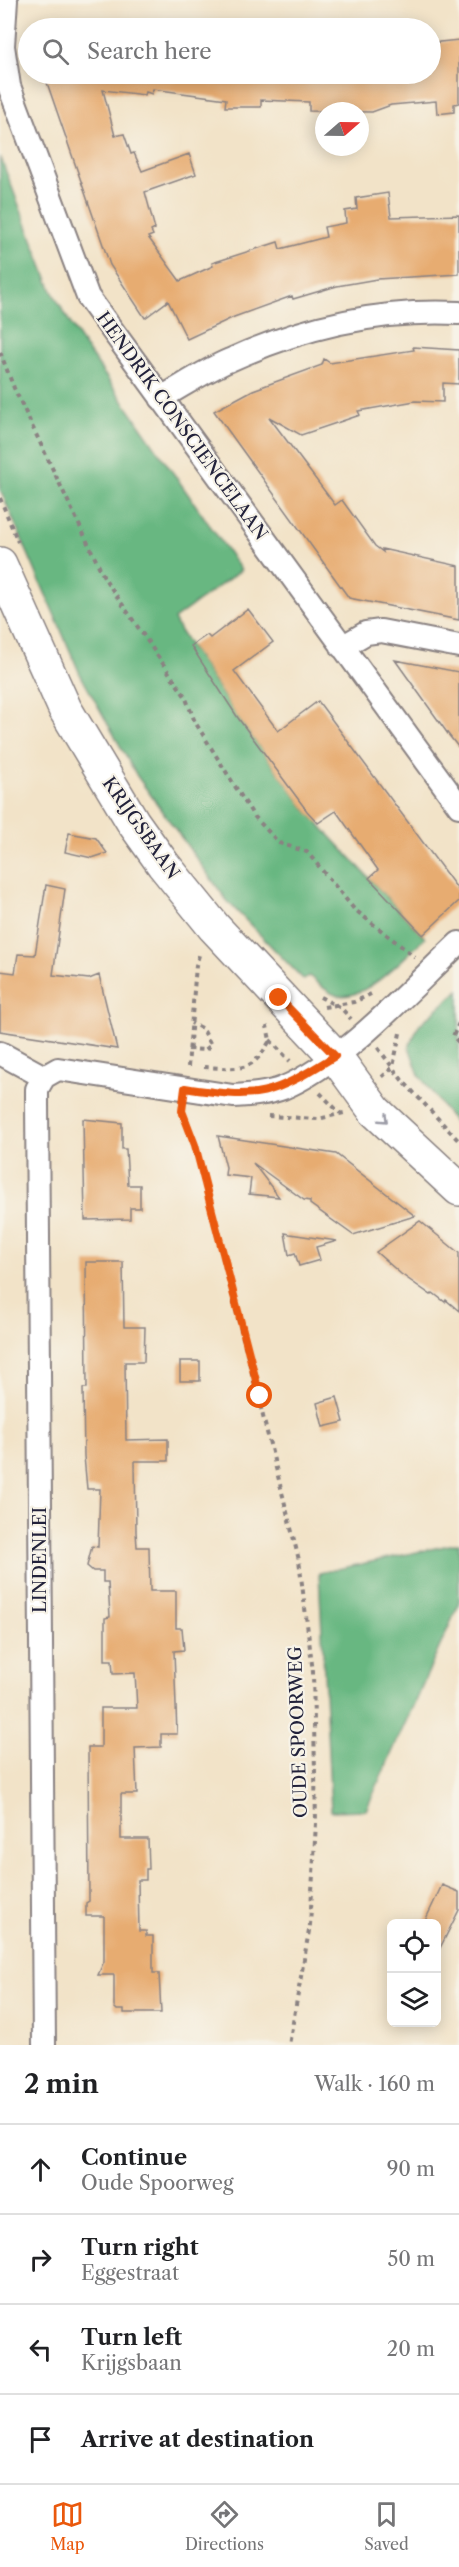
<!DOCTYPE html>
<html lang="en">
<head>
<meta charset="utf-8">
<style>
  :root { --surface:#fff; --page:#f2f2f2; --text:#202124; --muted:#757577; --line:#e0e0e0; --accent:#ea580c }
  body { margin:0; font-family:"Libre Caslon Text",serif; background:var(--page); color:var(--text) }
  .controls { position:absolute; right:18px; bottom:18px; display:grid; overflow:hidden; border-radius:9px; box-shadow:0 3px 15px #0003 }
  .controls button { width:54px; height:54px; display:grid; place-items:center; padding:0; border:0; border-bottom:2px solid var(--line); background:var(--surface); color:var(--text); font:30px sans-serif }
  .compass { position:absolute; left:315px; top:102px; width:54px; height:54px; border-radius:50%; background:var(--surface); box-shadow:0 3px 15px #0003; rotate:70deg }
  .stop { position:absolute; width:18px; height:18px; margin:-14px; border:4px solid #ea580c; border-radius:50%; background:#fff }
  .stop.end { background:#ea580c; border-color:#fff; box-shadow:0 2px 6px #0008 }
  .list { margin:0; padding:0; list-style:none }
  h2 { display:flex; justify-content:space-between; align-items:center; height:78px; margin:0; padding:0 24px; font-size:26px }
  h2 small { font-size:20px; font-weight:400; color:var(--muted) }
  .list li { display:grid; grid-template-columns:39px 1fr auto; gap:18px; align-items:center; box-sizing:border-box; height:90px; padding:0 24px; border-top:2px solid var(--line) }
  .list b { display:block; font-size:22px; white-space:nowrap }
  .list p { margin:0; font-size:20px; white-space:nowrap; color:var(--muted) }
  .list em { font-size:20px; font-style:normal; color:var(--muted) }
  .icon { flex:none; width:33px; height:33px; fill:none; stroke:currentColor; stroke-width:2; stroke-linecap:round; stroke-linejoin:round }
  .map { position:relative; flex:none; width:459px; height:2045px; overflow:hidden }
  .search { position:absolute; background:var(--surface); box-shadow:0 3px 15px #0003; left:18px; right:18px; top:18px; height:66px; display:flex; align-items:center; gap:15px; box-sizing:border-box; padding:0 21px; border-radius:33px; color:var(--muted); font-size:22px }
  .sheet { height:438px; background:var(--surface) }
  nav { display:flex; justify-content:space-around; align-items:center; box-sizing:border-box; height:84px; border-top:2px solid var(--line); background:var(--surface); font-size:16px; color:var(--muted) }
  nav a { display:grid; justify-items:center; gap:3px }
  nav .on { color:var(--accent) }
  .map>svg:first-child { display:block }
  .forest { fill:#68b781; stroke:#456c5e; stroke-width:1.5 }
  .building { fill:#e7ac71 }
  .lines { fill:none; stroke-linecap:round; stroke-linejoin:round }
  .minor-casing { stroke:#8a8282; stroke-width:26 }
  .primary-casing { stroke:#8a8282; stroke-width:36 }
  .path { stroke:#8a8282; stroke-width:4; stroke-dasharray:4.5 4.5; stroke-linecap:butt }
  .minor { stroke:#fff; stroke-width:22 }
  .primary { stroke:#fff; stroke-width:33 }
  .oneway { stroke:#9c9ca7 }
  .route { stroke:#ea580c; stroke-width:8 }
  .labels { text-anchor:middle; stroke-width:4.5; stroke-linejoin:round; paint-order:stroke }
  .street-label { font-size:18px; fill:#22223b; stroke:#f7f3e8 }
</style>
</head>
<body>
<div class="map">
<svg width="459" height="2045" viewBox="0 0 459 2045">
  <rect width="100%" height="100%" fill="#f7f3e8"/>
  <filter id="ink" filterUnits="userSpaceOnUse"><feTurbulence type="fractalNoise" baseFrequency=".0167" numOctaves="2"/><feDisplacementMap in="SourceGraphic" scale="12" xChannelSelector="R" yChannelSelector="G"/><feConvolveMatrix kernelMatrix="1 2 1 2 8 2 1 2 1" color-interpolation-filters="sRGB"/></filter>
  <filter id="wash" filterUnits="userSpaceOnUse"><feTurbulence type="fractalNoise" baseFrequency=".008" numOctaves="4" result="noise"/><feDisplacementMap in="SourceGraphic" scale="24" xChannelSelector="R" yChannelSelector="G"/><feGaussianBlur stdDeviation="1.35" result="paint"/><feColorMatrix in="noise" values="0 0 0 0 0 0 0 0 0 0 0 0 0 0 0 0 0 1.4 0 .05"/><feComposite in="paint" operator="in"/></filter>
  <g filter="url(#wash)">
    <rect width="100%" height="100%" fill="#f2e3c8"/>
    <path class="forest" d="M0,156L52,291L79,338L241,570L174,619L180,631L239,719L307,811L425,938C405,956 365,1003 336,995C326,992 317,982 309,976L304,980L228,902L137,776L80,674L0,489Z
      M459,990V1129L419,1075L409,1047L419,1025Z
      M459,1543V1604L366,1810L331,1811L319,1573Z"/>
    <g id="blocks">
      <path class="building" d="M459,40V103L454,104V112L437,114L436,101L391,105L372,112L309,111V102L261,100V107H225L226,99L153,89L152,94L146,92L145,95L103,90L115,136L124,134L131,154L134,153L142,171L189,154L196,174L145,192L155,229L151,231L153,235L148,237L180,281L213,266L212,263L278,242L280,249L326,237L324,227L346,223L345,211L357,209L356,198L388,193L391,217L459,215V274L377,279L337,286L293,299L292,296L234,317L187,339L168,301L145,318L110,265L44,74H430V43Z
        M413,347L459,350V384L443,383V402L415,401L358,411L360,415L301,435L269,417L335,505L342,500L375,546L383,552L382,549L459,566V620L349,598L214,411L253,390L322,365L324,359L330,363L414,350Z
        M248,609L273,642L234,671L278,731L318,701L459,891V901L423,935L369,878L378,870L336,811L318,823L307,811L238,718L191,646L207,635L210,638Z
        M395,660L459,672V748L448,734Z
        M69,833L96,838L107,853L92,858L65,852Z
        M46,885L65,889L53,975L89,979L99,975L117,1049L0,1031V971L15,973L18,954L35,955Z
        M83,1119L122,1123V1149H126L128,1185H140V1208H130V1219L85,1220Z
        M218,1136L336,1154L415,1216L353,1235L310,1204V1201L304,1200L253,1163L279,1197L249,1194L251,1178L225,1175L226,1167Z
        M420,1221L459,1253V1311L446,1300L445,1302L433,1293L431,1295L401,1274L376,1252Z
        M285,1233L290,1234L337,1241L316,1247L320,1260L299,1266L295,1253L289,1255Z
        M86,1262H123L124,1327H145L144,1362H125L126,1440L168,1439V1461H135L136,1532L137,1547H149L150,1591H176V1628H182L184,1650L174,1651L177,1734H161V1747L135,1748L137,1794H121V1839H148L149,1869H146V1880H138L139,1931H146V1936H153V1973H159L161,2013H124V2010H117L114,2007V1975H98L104,1961V1916H86V1903L89,1901L88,1747H101V1708H137L135,1673L113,1674L112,1660H105V1618L110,1617L108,1582H103V1571H93L87,1566L92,1546L98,1547L100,1489H87L84,1456L83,1388H87Z
        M180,1361H200V1381H180Z
        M337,1397L344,1422L323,1427L317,1403Z
        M442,1885L459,1892V1910L436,1956V1923H424Z"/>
    </g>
  </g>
  <g filter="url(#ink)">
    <use href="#blocks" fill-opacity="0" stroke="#8a8282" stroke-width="1.5"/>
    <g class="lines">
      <g class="minor-casing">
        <path id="minor" d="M6,0L3,46L9,86L88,297L459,806
          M161,398C184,385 206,370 230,360C302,327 380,309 459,313
          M342,647L366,633L381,631L459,646
          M0,1053L44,1077
          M44,1077L58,1069L233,1096C250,1095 267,1094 283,1088C344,1063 411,988 459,943
          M44,2045L37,1101V1089L44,1077"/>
      </g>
      <g class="primary-casing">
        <path id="primary" d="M0,564L65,709L133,822L163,864L214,927L335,1056L375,1111L459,1189"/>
      </g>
      <path class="path" d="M0,352L14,388L105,579L185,696L195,722L253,815L279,843L307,852L354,909L415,957
        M0,498L18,542
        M320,997L341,1008L351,1019
        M324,1007L354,1002L371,994
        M459,1023L453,1036L459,1043
        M270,1040L290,1061
        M378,1048L402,1080L459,1141
        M188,1049L205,1050L211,1045L203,1029L191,1023
        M188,1067L196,965L200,952
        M204,1067C238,1068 252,1075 270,1040L267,1026
        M382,1077L393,1067L400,1033
        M320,1093L340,1113
        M182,1110L195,1145L299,1560L313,1672L316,1823L310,1925L289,2045
        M268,1116L318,1119L344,1113"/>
      <use href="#minor" class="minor"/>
      <use href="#primary" class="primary"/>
    </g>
    <defs><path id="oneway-chevron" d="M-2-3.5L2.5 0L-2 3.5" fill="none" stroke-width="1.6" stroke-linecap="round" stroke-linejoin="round" transform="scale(1.5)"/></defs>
    <use class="oneway" href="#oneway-chevron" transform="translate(384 1119) rotate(43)"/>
  </g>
  <g class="lines" filter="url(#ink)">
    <path class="route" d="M260,1396L195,1145L182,1111L185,1088C261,1100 270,1096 335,1056L279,998"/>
  </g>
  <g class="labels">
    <g class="street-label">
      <text transform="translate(182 426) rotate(54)" y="6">HENDRIK CONSCIENCELAAN</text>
      <text transform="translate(141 828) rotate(55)" y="6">KRIJGSBAAN</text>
      <text transform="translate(40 1560) rotate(-90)" y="6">LINDENLEI</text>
      <text transform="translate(298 1732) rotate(-92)" y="6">OUDE SPOORWEG</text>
    </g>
  </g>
</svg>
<div class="controls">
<button><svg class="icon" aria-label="locate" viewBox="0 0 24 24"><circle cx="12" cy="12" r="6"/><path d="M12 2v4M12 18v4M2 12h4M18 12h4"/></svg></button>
<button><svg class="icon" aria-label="layers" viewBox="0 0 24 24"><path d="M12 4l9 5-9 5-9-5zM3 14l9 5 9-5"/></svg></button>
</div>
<svg class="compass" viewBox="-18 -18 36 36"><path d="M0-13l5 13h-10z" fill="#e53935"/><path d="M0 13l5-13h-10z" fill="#757577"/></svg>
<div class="stop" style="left:260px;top:1396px"></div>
<div class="stop end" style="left:279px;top:998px"></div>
<div class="search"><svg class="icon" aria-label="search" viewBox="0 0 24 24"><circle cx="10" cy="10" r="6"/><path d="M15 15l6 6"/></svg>Search here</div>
</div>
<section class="sheet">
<h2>2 min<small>Walk · 160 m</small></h2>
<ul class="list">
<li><svg class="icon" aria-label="ahead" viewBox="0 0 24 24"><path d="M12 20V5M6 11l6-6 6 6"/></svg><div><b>Continue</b><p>Oude Spoorweg</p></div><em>90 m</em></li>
<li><svg class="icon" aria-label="right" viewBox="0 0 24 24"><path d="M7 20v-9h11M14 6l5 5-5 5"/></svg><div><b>Turn right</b><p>Eggestraat</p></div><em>50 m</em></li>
<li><svg class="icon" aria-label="left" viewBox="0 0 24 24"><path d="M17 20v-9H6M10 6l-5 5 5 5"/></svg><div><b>Turn left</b><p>Krijgsbaan</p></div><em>20 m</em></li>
<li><svg class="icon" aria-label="arrive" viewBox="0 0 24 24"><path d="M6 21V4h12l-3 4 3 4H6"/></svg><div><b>Arrive at destination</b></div></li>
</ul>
</section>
<nav>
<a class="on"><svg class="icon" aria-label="map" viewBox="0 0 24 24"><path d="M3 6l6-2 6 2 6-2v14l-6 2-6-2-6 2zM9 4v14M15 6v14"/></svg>Map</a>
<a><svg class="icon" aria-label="directions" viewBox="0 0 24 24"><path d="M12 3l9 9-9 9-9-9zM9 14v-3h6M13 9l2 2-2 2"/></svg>Directions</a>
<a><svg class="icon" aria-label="saved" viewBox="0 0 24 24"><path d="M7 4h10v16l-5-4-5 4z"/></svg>Saved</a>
</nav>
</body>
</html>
